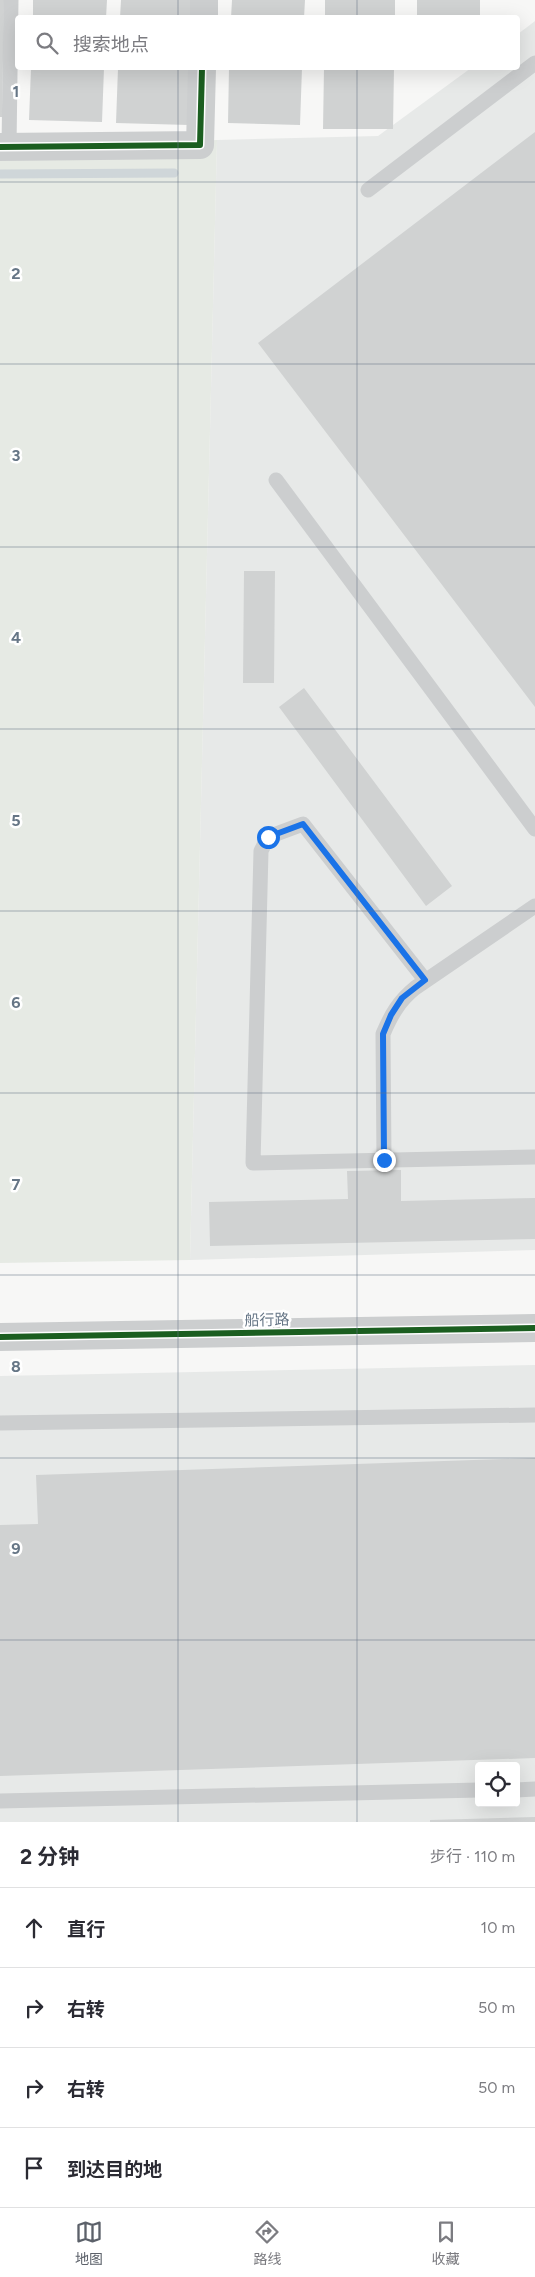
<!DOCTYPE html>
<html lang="zh">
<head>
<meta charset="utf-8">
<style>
  :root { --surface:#fff; --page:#f7f7f7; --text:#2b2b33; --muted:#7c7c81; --line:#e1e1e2; --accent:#5c616a }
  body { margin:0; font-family:Figtree,"Noto Sans SC",sans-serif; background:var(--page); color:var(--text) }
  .controls { position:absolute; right:15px; bottom:15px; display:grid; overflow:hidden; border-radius:5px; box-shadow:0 5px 20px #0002 }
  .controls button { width:45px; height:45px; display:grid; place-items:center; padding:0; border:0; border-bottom:1px solid var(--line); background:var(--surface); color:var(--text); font:25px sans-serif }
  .stop { position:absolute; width:15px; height:15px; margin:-11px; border:4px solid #1a73e8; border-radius:50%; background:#fff }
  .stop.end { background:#1a73e8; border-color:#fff; box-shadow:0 1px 5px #0008 }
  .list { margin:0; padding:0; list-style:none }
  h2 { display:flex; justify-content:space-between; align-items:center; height:65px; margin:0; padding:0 20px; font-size:21px }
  h2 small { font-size:16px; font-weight:400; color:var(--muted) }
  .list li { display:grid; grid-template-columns:32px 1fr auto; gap:15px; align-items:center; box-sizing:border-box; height:80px; padding:0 20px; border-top:1px solid var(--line) }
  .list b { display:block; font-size:19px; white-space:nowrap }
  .list em { font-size:16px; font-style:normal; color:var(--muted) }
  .icon { flex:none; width:28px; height:28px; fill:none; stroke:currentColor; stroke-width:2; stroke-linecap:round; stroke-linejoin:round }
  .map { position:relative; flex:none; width:535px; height:1822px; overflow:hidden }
  .search { position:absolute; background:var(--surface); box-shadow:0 5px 20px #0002; left:15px; right:15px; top:15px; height:55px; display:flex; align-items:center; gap:12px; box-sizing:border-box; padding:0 18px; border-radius:5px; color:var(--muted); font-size:19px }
  .sheet { height:385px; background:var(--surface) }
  nav { display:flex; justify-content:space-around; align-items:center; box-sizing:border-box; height:70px; border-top:1px solid var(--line); background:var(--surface); font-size:14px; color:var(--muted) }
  nav a { display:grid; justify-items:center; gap:2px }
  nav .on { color:var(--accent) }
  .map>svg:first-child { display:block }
  .built { fill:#e7e9e8; fill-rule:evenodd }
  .green { fill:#e6eae4 }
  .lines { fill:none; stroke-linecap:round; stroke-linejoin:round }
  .stream { stroke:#cfd6d9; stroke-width:9 }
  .building { fill:#d0d2d2 }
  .lane { stroke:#cccecf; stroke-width:15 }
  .street { stroke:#cccecf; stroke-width:28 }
  .cycleway-casing { stroke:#fff; stroke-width:9 }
  .cycleway { stroke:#1b5e20; stroke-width:6 }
  .route { stroke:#1a73e8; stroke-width:6 }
  .grid { fill:none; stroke:#667686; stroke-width:1; stroke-opacity:0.55 }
  .labels { text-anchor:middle; stroke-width:5; stroke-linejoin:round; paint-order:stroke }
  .street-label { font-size:15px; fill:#667686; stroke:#fff }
  .grid-label { font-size:16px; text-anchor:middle; font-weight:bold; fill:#667686; stroke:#fff; stroke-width:5; stroke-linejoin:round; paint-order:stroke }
</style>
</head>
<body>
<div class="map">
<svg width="535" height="1822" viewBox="0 0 535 1822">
  <rect width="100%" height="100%" fill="#f7f7f6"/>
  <path class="built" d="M535,21V1250L190,1260L217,140L378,136L471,68H518V34Z
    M535,1365V1822H0V1376ZM479,1766H516V1803H479Z"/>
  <path class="green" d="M217,140L190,1260L0,1263V147Z"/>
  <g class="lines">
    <path class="stream" d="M0,174L174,173"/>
  </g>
  <path class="building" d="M0,0H4L2,117H0Z
    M33,0H107L106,18H33Z
    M121,0H194L193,18H120Z
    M232,0H305L304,18H231Z
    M325,0H395V18H325Z
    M417,0H480V18H417Z
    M31,68H104L102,122L29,120Z
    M118,68H191L189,125L116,123Z
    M229,68H302L300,125L228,123Z
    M324,68H394L393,129H323Z
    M535,132V707L258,343Z
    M244,571H275L274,683H243Z
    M304,688L452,886L426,906L279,707Z
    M401,1170V1201L535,1198V1239L210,1246L209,1202L348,1199L347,1171Z
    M535,1458V1758L0,1776V1525L38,1524L36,1475Z
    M535,1817V1822H430V1820Z"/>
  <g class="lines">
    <path class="lane" d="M9,147L11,0
      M368,190L535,63
      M276,480L535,829
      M425,980L303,824L268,837L261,851L253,1163L535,1157
      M384,1160L383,1034C391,1015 399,1001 415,988L535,906
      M0,1423L535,1415
      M516,1790L535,1789
      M0,1801L479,1790"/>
    <path class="street" d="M204,18V0
      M0,147L200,145L202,68
      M0,1337L535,1328"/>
    <g class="cycleway-casing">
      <path id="cycleway" d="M0,147L200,145L202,68
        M0,1337L535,1328"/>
    </g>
    <use href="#cycleway" class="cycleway"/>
  </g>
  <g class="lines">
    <path class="route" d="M268,837L303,824L425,980L402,998L391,1015L383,1034L384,1160"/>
  </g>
  <path class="grid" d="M178,0V18M357,0V18M178,68V1822M357,68V1822M0,182H535M0,364H535M0,547H535M0,729H535M0,911H535M0,1093H535M0,1275H535M0,1458H535M0,1640H535"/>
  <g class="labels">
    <g class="street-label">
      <text transform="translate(267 1320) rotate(-1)" y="5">船行路</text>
    </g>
  </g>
  <g class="grid-label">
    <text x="16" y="97">1</text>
    <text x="16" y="279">2</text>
    <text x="16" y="461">3</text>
    <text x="16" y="643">4</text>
    <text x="16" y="826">5</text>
    <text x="16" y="1008">6</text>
    <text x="16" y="1190">7</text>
    <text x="16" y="1372">8</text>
    <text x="16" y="1554">9</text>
  </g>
</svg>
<div class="controls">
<button><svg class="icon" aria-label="locate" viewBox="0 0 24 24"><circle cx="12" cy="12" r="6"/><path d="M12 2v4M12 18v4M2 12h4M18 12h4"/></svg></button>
</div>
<div class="stop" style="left:268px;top:837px"></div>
<div class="stop end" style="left:384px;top:1160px"></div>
<div class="search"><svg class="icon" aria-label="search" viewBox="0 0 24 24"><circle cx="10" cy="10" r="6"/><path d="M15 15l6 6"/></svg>搜索地点</div>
</div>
<section class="sheet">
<h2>2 分钟<small>步行 · 110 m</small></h2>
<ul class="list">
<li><svg class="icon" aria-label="ahead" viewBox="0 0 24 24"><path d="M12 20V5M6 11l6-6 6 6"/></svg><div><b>直行</b></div><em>10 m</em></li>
<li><svg class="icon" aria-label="right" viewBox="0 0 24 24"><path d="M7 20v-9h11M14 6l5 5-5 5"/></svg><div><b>右转</b></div><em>50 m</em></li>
<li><svg class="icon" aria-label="right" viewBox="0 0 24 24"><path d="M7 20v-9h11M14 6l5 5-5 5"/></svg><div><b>右转</b></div><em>50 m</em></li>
<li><svg class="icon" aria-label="arrive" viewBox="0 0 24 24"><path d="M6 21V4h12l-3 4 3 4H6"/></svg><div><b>到达目的地</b></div></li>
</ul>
</section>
<nav>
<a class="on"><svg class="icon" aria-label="map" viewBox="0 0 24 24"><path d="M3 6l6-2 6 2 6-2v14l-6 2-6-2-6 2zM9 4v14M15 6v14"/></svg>地图</a>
<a><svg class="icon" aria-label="directions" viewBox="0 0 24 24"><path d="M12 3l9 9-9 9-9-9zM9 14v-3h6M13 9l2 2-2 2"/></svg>路线</a>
<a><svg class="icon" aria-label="saved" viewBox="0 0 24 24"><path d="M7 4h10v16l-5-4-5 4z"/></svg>收藏</a>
</nav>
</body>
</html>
